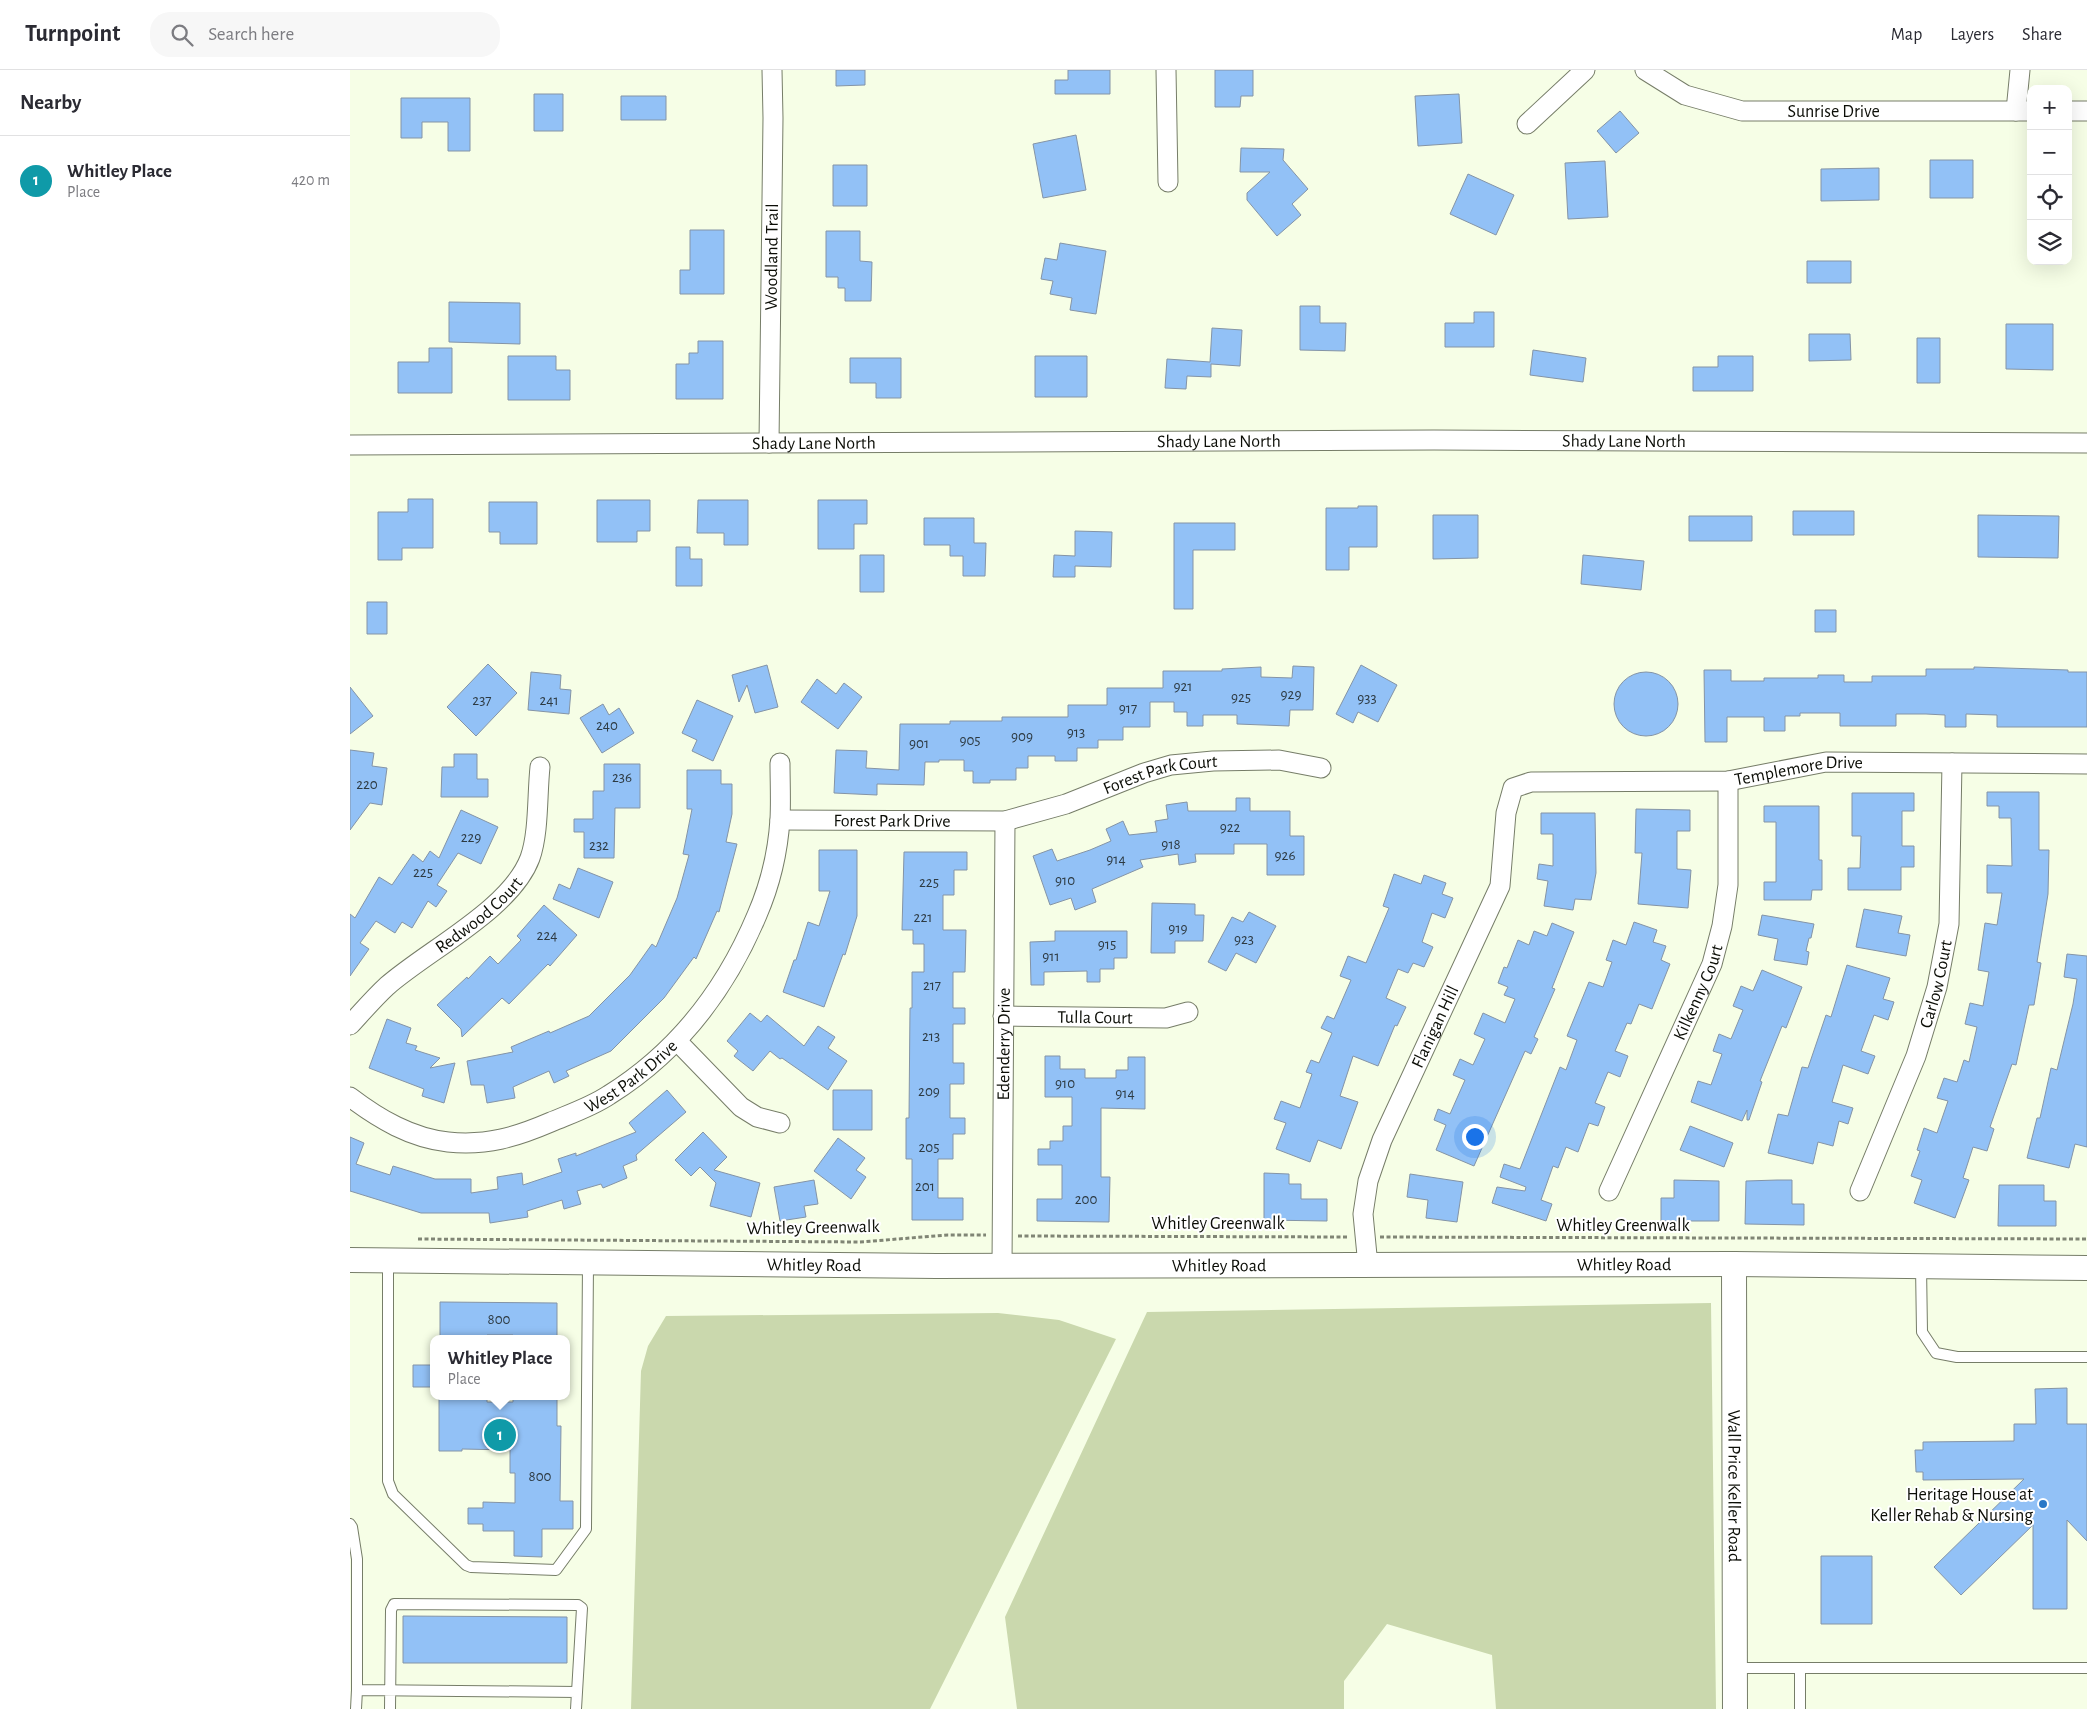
<!DOCTYPE html>
<html lang="en">
<head>
<meta charset="utf-8">
<style>
  :root { --surface:#fff; --page:#f7f7f7; --text:#2b2b33; --muted:#7c7c81; --line:#e1e1e2; --accent:#b45309 }
  body { margin:0; font-family:"Alegreya Sans",sans-serif; background:var(--page); color:var(--text) }
  .controls { position:absolute; right:15px; top:15px; display:grid; overflow:hidden; border-radius:10px; box-shadow:0 5px 20px #0002 }
  .controls button { width:45px; height:45px; display:grid; place-items:center; padding:0; border:0; border-bottom:1px solid var(--line); background:var(--surface); color:var(--text); font:25px sans-serif }
  .you { position:absolute; left:1124px; top:1066px; width:18px; height:18px; margin:-12px; border:4px solid #fff; border-radius:50%; background:#1a73e8; box-shadow:0 0 0 8px #1a73e833 }
  .badge { display:grid; place-items:center; width:32px; height:32px; border-radius:50%; background:var(--accent); color:#fff; font-size:16px; font-weight:700 }
  .pin { position:absolute; translate:-50% -50%; border:2px solid #fff; box-shadow:0 1px 5px #0006 }
  .popup { position:absolute; left:80px; top:1265px; width:140px; height:65px; box-sizing:border-box; display:grid; place-content:center; border-radius:10px; background:var(--surface); filter:drop-shadow(0 1px 4px #0005); font-size:16px; white-space:nowrap; color:var(--muted) }
  .popup b { font-size:19px; color:var(--text) }
  .popup::after { content:''; position:absolute; left:50%; top:100%; margin-left:-10px; border:10px solid transparent; border-top-color:var(--surface) }
  .list { margin:0; padding:0; list-style:none }
  h2 { display:flex; justify-content:space-between; align-items:center; height:65px; margin:0; padding:0 20px; font-size:21px }
  h2 small { font-size:16px; font-weight:400; color:var(--muted) }
  .list li { display:grid; grid-template-columns:32px 1fr auto; gap:15px; align-items:center; box-sizing:border-box; height:90px; padding:0 20px; border-top:1px solid var(--line) }
  .list b { display:block; font-size:19px; white-space:nowrap }
  .list p { margin:0; font-size:16px; white-space:nowrap; color:var(--muted) }
  .list em { font-size:16px; font-style:normal; color:var(--muted) }
  .icon { flex:none; width:28px; height:28px; fill:none; stroke:currentColor; stroke-width:2; stroke-linecap:round; stroke-linejoin:round }
  .map { position:relative; flex:none; width:1737px; height:1639px; overflow:hidden }
  header { display:flex; align-items:center; gap:30px; box-sizing:border-box; height:70px; padding:0 25px; background:var(--surface); border-bottom:1px solid var(--line) }
  header strong { font-size:24px }
  nav { display:flex; gap:28px; margin-inline-start:auto; font-size:18px }
  .search { width:350px; height:45px; background:var(--page); display:flex; align-items:center; gap:12px; box-sizing:border-box; padding:0 18px; border-radius:20px; color:var(--muted); font-size:19px }
  main { display:flex }
  aside { flex:1; background:var(--surface) }
  .map>svg:first-child { display:block }
  .green { fill:#cad8ad }
  .building { fill:#92c1f6; stroke:#8494a6 }
  .lines { fill:none; stroke-linecap:round; stroke-linejoin:round }
  .service-casing { stroke:#767d68; stroke-width:12 }
  .minor-casing { stroke:#767d68; stroke-width:21 }
  .tertiary-casing { stroke:#767d68; stroke-width:26 }
  .path { stroke:#808575; stroke-width:3; stroke-dasharray:4 2.5; stroke-linecap:butt }
  .service { stroke:#fff; stroke-width:10 }
  .minor { stroke:#fff; stroke-width:19 }
  .tertiary { stroke:#fff; stroke-width:24 }
  .poi-dot { fill:#2978c7; stroke:#fff; stroke-width:2 }
  .labels { text-anchor:middle; stroke-width:4; stroke-linejoin:round; paint-order:stroke }
  .number-label { font-size:15px; fill:#2d3a42 }
  .street-label { font-size:18px; fill:#0b0d06; stroke:#fff }
  .poi-label { font-size:18px; fill:#0b0d06; stroke:#fff; text-anchor:end }
</style>
</head>
<body>
<header>
<strong>Turnpoint</strong>
<div class="search"><svg class="icon" aria-label="search" viewBox="0 0 24 24"><circle cx="10" cy="10" r="6"/><path d="M15 15l6 6"/></svg>Search here</div>
<nav><a>Map</a><a>Layers</a><a>Share</a></nav>
</header>
<main>
<aside>
<h2>Nearby<small></small></h2>
<ul class="list">
<li><span class="badge" style="background:#0f9aa8">1</span><div><b>Whitley Place</b><p>Place</p></div><em>420 m</em></li>
</ul>
</aside>
<div class="map">
<svg width="1737" height="1639" viewBox="0 0 1737 1639">
  <rect width="100%" height="100%" fill="#f6fee6"/>
  <path class="green" d="M1361,1233L1366,1639H1146L1142,1585L1037,1554L994,1611V1639H667L655,1547L797,1242Z
    M648,1243L709,1250L766,1269L580,1639H281L291,1301L298,1276L316,1246Z"/>
  <path class="building" d="M486,0H515V15L486,16Z
    M718,0H760V24H705V10H718Z
    M865,0H903V26H891L890,37H865Z
    M184,24H213V61H184Z
    M1109,24L1112,73L1068,76L1065,26Z
    M271,26H316V50H271Z
    M51,28H120V81H98V52H72V68H51Z
    M1270,41L1289,63L1266,83L1247,61Z
    M726,65L736,120L693,128L683,74Z
    M891,78L934,79L933,90L958,119L942,134L951,145L927,166L897,130V123L920,102H890Z
    M1580,90H1623V128H1580Z
    M1255,91L1258,147L1218,149L1215,93Z
    M483,95H517V136H483Z
    M1529,98V130L1471,131V99Z
    M1118,104L1164,125L1146,165L1100,144Z
    M340,160H374V224H330V200H340Z
    M476,161H510V191L522,192L521,231H495V218H488V207H476Z
    M710,173L756,181L746,244L720,240L722,228L700,224L703,211L691,209L695,188L707,190Z
    M1457,191H1501V213H1457Z
    M99,232L170,233V274L99,272Z
    M950,236H970V253H996L995,281L950,280Z
    M1124,242H1144V277H1095V253H1124Z
    M1656,254H1703V300L1656,299Z
    M862,258L892,260L890,296L861,294V307L837,306L836,319L815,318L817,289L860,292Z
    M1459,264H1500L1501,290L1459,291Z
    M1567,268H1590V313H1567Z
    M348,271H373V329H326V294H339V283H348Z
    M79,278H102V323H48V292H79Z
    M1183,280L1236,288L1233,312L1180,305Z
    M158,286H206V300H220V330H158Z
    M685,286H737V327H685Z
    M1368,286H1403V321H1343V297H1368Z
    M500,288H551V328H526V313H500Z
    M58,429H83V478H52V490H28V442H58Z
    M247,430H300V461H287V472H247Z
    M348,430H398V475H374V463H347Z
    M468,430H517V454H504V479H468Z
    M139,432H187V474H150V462H139Z
    M1008,436H1027V477H999V500H976V438H1008Z
    M1443,441H1504V465H1443Z
    M1083,445H1128V488L1083,489Z
    M1628,445L1709,446L1708,488L1628,487Z
    M1339,446H1402V471H1339Z
    M574,448H624V473H636L635,506H613V486H600V475H574Z
    M824,453H885V480H843V539H824Z
    M725,461L762,462L761,497L725,496V507H703L704,485L725,486Z
    M326,477H340V489H352V516H326Z
    M510,485H534V522H510Z
    M1233,485L1294,491L1291,520L1231,514Z
    M17,532H37V564H17Z
    M1465,540H1486V562H1465Z
    M138,594L167,623L126,666L97,637Z
    M417,595L428,637L405,643L397,615L389,632L382,605Z
    M1011,595L1047,615L1028,652L1008,642L1003,653L986,644Z
    M943,596L964,597L963,640H940L939,656L887,654V645H853V656H837V642H824V632H800V657H773V670H748V678H727V691H705V686H678V698H666V710H640V713H623V701H614V690H589V692H575L574,715L527,714V725L484,723L486,680L517,681L516,698L549,700L550,654H600V651H652V647H718V635H757V618H813V601H872V599L911,597V607L942,608Z
    M1624,597L1718,600V602H1737V657H1647V645L1616,644V657H1595V645L1576,644H1546V656H1490V643H1450V646H1435V661H1414V647H1377V672H1355L1354,600H1381V611H1414V608H1468V605H1494V612H1522V606H1576V599H1624Z
    M181,602L211,605L210,619L221,620L219,644L178,640Z
    M1264 634a32 32 0 1 1 64 0a32 32 0 1 1-64 0Z
    M467,609L486,624L494,613L512,627L488,659L451,632Z
    M0,617L23,646L0,664Z
    M347,630L383,646L363,691L342,681L347,670L332,663Z
    M253,634L259,645L269,638L284,663L252,683L230,648Z
    M0,680L24,683L22,696L37,698L32,735L20,733L0,760Z
    M104,684H127V709H138V727H91L92,697H104Z
    M254,694H290V738H265L264,788H234V762H224V749H243V721H254Z
    M337,700H371V714H382V744L376,772L387,774L369,842L367,841L346,889L344,887L314,928L261,981L216,1001L219,1006L204,1013L199,1001L163,1017L165,1028L137,1033L134,1015H121L117,991L163,982L161,977L199,961L200,963L239,946L280,905L302,874L306,877L327,828L339,785L333,784L342,739H337Z
    M1637,722H1689V780H1699L1698,824L1687,892L1691,893L1684,935H1679L1666,995L1662,994L1640,1057L1644,1059L1637,1081L1623,1077L1613,1108L1619,1110L1605,1148L1564,1133L1572,1110L1561,1106L1570,1081L1567,1080L1574,1058L1587,1063L1598,1031L1587,1028L1594,1008L1607,1012L1614,990L1619,992L1627,957L1615,954L1620,933L1633,936L1639,902L1628,900L1635,853L1647,855L1652,823H1637V795L1662,796L1661,748H1649V736H1637Z
    M1502,723H1564V741H1552V776H1564V797H1551V820H1498V798H1510L1511,766H1502Z
    M886,728H900V741H940V766H954V805H917V774H884V784H845L846,792L829,795L828,784L790,790L793,797L742,819L746,832L725,840L721,828L700,835L683,786L702,779L707,791L740,780L761,771L756,759L773,751L779,765L807,762L805,751L818,749L816,735L837,732L838,741H886Z
    M1414,736H1469V790H1472V820H1462L1461,830H1414V812H1426V752H1414Z
    M1286,739L1340,740V761H1327V799L1341,800L1338,838L1288,834L1292,783H1285Z
    M111,740L148,757L131,794L108,783L87,815L97,821L86,837L78,831L62,858L52,852L45,863L26,851L10,873L19,879L0,906V844L5,848L29,807L42,815L63,784L73,792L80,781L89,788Z
    M1191,743H1245L1246,803L1241,830L1225,829L1223,840L1194,836L1198,811L1187,809L1189,794L1203,796V764H1191Z
    M469,780H507V846L495,885L493,884L474,937L433,922L444,890H446L458,852L469,856L480,821H469Z
    M554,782H617V800H604V825H593V860H616L615,902H603V938H615V954H603V993H614V1014H600V1048H615V1064H603V1089H588V1128H613V1150H562V1089H556V1048H559L560,938H562V902H574V874H563V860H552Z
    M228,798L263,812L249,848L203,829L209,814L220,819Z
    M1044,804L1071,814L1074,805L1096,813L1092,824L1103,828L1095,848L1082,843L1072,872L1083,877L1074,897L1063,893L1058,903L1048,899L1036,928L1056,937L1047,956L1045,955L1028,996L1003,986L990,1026L1008,1032L991,1079L968,1070L960,1092L926,1079L936,1053L924,1049L931,1031L950,1038L962,1004L956,1002L961,990L969,993L982,963L971,958L977,946L984,949L1001,910L990,906L998,886L1016,893L1039,838L1033,836Z
    M802,833L845,834V845H854L853,871H825V883H801Z
    M194,835L227,865L200,896L198,894L159,934L152,928L112,967L111,959L87,935L117,907L118,909L140,886L148,894L171,870L167,866Z
    M1514,839L1552,846L1548,863L1560,865L1556,886L1506,877Z
    M899,842L926,856L906,893L886,883L876,901L858,892L882,847L893,852Z
    M1412,845L1464,854L1461,868H1459L1456,881L1459,882L1457,895L1424,890L1428,869L1408,865Z
    M1284,852L1307,860L1303,872L1316,876L1311,890L1320,894L1302,939L1289,934L1281,954L1277,953L1265,981L1278,986L1270,1007L1258,1002L1245,1033L1255,1037L1248,1056L1239,1053L1228,1082L1216,1077L1208,1098L1203,1096L1191,1130L1202,1134L1196,1151L1142,1133L1147,1117L1175,1121L1176,1117L1150,1107L1154,1094L1170,1099L1210,997L1216,1000L1227,970L1217,966L1239,912L1253,917L1262,892L1256,890L1263,870L1276,875Z
    M1202,853L1224,862L1202,918L1205,919L1184,967L1188,969L1181,984L1175,981L1124,1096L1086,1080L1096,1055L1084,1050L1088,1039L1100,1044L1115,1010L1103,1005L1110,989L1123,995L1135,969L1124,964L1133,943L1155,953L1165,929L1154,925L1158,917L1148,913L1154,897L1157,898L1168,870L1179,875L1184,861L1197,866Z
    M705,861H777V888H764V899H750V912H737V901L694,902V915H681L680,872L705,871Z
    M1717,884L1737,886V1077L1725,1074L1719,1098L1677,1088L1687,1048H1690L1701,998L1707,1000L1723,934L1727,909L1714,907Z
    M1497,895L1540,908L1533,929L1544,932L1538,950L1524,945L1511,981L1525,986L1518,1004L1493,995L1482,1032L1503,1038L1498,1054L1489,1051L1483,1076L1468,1072L1463,1094L1418,1083L1428,1044L1438,1046L1452,997L1458,998L1476,945L1481,947Z
    M1412,900L1452,917L1436,958L1432,956L1410,1011L1412,1012L1399,1050H1397V1040L1392,1051L1341,1032L1348,1011L1361,1015L1372,984L1363,981L1369,964L1381,969L1393,940L1383,936L1391,916L1403,921Z
    M400,943L411,952L417,945L454,976L468,956L485,967L478,978L497,991L478,1020L432,988L430,989L420,981L403,1001L384,986L388,981L377,971Z
    M37,949L61,958L56,973L67,976L65,980L90,988L80,998L105,993L94,1033L72,1026L74,1019L19,998Z
    M695,986H710V999H735V1008H766V1000H778V987H795V1039L751,1038V1107H760L759,1152L687,1151V1129H712V1095H688V1079H700V1071H713V1056H722V1027H695Z
    M317,1020L336,1042L286,1085L287,1090L273,1096L277,1108L253,1118L251,1114L227,1121L231,1134L214,1139L212,1130L177,1141L178,1147L140,1153L139,1143H71L0,1121V1067L14,1073L6,1094L40,1105L43,1096L85,1109H121V1123L148,1119L147,1107L172,1103L173,1115L212,1102L208,1089L226,1083V1086L286,1062L279,1053Z
    M483,1020H522V1060H483Z
    M1340,1056L1383,1073L1374,1097L1330,1080Z
    M353,1062L377,1087L364,1100L410,1113L401,1147L360,1136L366,1113L350,1097L341,1106L325,1090Z
    M488,1068L515,1088L506,1100L516,1107L501,1129L464,1101Z
    M914,1103L939,1104V1114H951V1129H977V1151L914,1150Z
    M1060,1104L1113,1112L1107,1152L1076,1148L1078,1130L1057,1127Z
    M464,1110L468,1134L454,1136L456,1147L430,1151L424,1117Z
    M1324,1110L1369,1111V1151H1311V1128H1324Z
    M1427,1110H1442V1134H1454V1155L1395,1154L1396,1111Z
    M1649,1115H1694V1131H1706V1156H1648Z
    M90,1232L207,1233V1269H163V1265H137V1269H90Z
    M63,1295H84V1317H63Z
    M1717,1318V1354H1737V1471L1717,1450V1539H1683V1455L1611,1525L1584,1497L1674,1409L1573,1410V1402H1566L1565,1380H1573V1372L1664,1371V1354H1686L1685,1319Z
    M89,1326H137V1332H163V1327L207,1326V1356H211L210,1431H223V1459H192V1487L164,1486V1461H133V1454H118V1438H133V1432L165,1433V1403H160V1380L112,1379V1381H89Z
    M1471,1486H1522V1554H1471Z
    M53,1546L217,1547V1593H53Z"/>
  <g class="lines">
    <g class="service-casing">
      <path id="service" d="M38,1191V1411L43,1424L116,1495L121,1497L206,1500L236,1459L238,1193
        M1571,1196L1572,1262L1586,1283L1607,1287H1737
        M0,1454L2,1457L7,1489V1620L227,1622
        M1384,1598H1737
        M6,1639L7,1620
        M40,1639L41,1540L44,1534L228,1535L232,1538L226,1639
        M1450,1639V1598"/>
    </g>
    <g class="minor-casing">
      <g id="minor">
        <path d="M816,0L818,112"/>
        <path id="s1" d="M1295,0L1335,25L1392,41H1681"/>
        <path d="M1666,41L1670,0"/>
        <path d="M1718,41H1737"/>
        <path d="M1177,54L1235,0"/>
        <path id="s2" d="M419,373L423,48L422,0"/>
        <path id="s3" d="M0,375L1084,370L1737,373"/>
        <path id="s4" d="M430,750L655,751L716,734L794,703L821,695L863,691L929,690L971,698"/>
        <path id="s5" d="M653,946L816,948L838,942"/>
        <path id="s6" d="M0,955C12,942 24,928 37,916C78,880 161,839 180,788C189,763 187,725 190,697"/>
        <path d="M327,971L391,1037L407,1047L430,1053"/>
        <path id="s7" d="M0,1027C29,1049 61,1068 98,1072C137,1076 166,1067 201,1052C220,1044 241,1037 259,1025C328,982 376,919 407,845C420,815 428,781 430,749C431,731 430,711 430,693"/>
        <path id="s8" d="M1259,1121L1362,894L1372,856L1378,815V711"/>
        <path id="s9" d="M1510,1121L1566,986L1587,917L1599,854L1602,693"/>
        <path id="s10" d="M652,1196L655,751"/>
        <path id="s11" d="M1018,1196L1013,1144L1018,1111L1032,1070L1150,816L1156,743L1163,718L1181,712L1378,711L1476,692L1737,694"/>
      </g>
    </g>
    <g class="tertiary-casing">
      <g id="tertiary">
        <path id="s12" d="M0,1190L587,1196L1384,1194L1737,1198"/>
        <path id="s13" d="M1384,1194L1385,1639"/>
      </g>
    </g>
    <path class="path" d="M668,1166L999,1167
      M1030,1167L1737,1169
      M68,1169L510,1172L598,1165H636"/>
    <use href="#service" class="service"/>
    <use href="#minor" class="minor"/>
    <use href="#tertiary" class="tertiary"/>
  </g>
  <circle class="poi-dot" cx="1693" cy="1434" r="5"/>
  <g class="labels">
    <g class="number-label">
      <text x="833" y="621">921</text>
      <text x="941" y="629">929</text>
      <text x="891" y="632">925</text>
      <text x="1017" y="633">933</text>
      <text x="132" y="635">237</text>
      <text x="199" y="635">241</text>
      <text x="778" y="643">917</text>
      <text x="257" y="660">240</text>
      <text x="726" y="667">913</text>
      <text x="672" y="671">909</text>
      <text x="620" y="675">905</text>
      <text x="569" y="678">901</text>
      <text x="272" y="712">236</text>
      <text x="17" y="719">220</text>
      <text x="880" y="762">922</text>
      <text x="121" y="772">229</text>
      <text x="821" y="779">918</text>
      <text x="249" y="780">232</text>
      <text x="935" y="790">926</text>
      <text x="766" y="794">914</text>
      <text x="73" y="807">225</text>
      <text x="715" y="815">910</text>
      <text x="579" y="817">225</text>
      <text x="573" y="852">221</text>
      <text x="828" y="863">919</text>
      <text x="197" y="870">224</text>
      <text x="894" y="874">923</text>
      <text x="757" y="879">915</text>
      <text x="701" y="891">911</text>
      <text x="582" y="920">217</text>
      <text x="581" y="971">213</text>
      <text x="715" y="1018">910</text>
      <text x="579" y="1026">209</text>
      <text x="775" y="1028">914</text>
      <text x="579" y="1082">205</text>
      <text x="575" y="1121">201</text>
      <text x="736" y="1134">200</text>
      <text x="149" y="1254">800</text>
      <text x="190" y="1411">800</text>
    </g>
    <g class="street-label">
      <text dy="6" stroke="none"><textPath href="#s1" startOffset="198">Sunrise Drive</textPath></text>
      <text dy="6" stroke="none"><textPath href="#s2" startOffset="186">Woodland Trail</textPath></text>
      <text dy="6" stroke="none"><textPath href="#s3" startOffset="869">Shady Lane North</textPath></text>
      <text dy="6" stroke="none"><textPath href="#s3" startOffset="1274">Shady Lane North</textPath></text>
      <text dy="6" stroke="none"><textPath href="#s3" startOffset="464">Shady Lane North</textPath></text>
      <text dy="6" stroke="none"><textPath href="#s11" startOffset="796">Templemore Drive</textPath></text>
      <text dy="6" stroke="none"><textPath href="#s4" startOffset="388">Forest Park Court</textPath></text>
      <text dy="6" stroke="none"><textPath href="#s4" startOffset="112">Forest Park Drive</textPath></text>
      <text dy="6" stroke="none"><textPath href="#s6" startOffset="170">Redwood Court</textPath></text>
      <text dy="6" stroke="none"><textPath href="#s9" startOffset="221">Carlow Court</textPath></text>
      <text dy="6" stroke="none"><textPath href="#s8" startOffset="218">Kilkenny Court</textPath></text>
      <text dy="6" stroke="none"><textPath href="#s5" startOffset="92">Tulla Court</textPath></text>
      <text dy="6" stroke="none"><textPath href="#s11" startOffset="254">Flanigan Hill</textPath></text>
      <text dy="6" stroke="none"><textPath href="#s10" startOffset="222">Edenderry Drive</textPath></text>
      <text dy="6" stroke="none"><textPath href="#s7" startOffset="308">West Park Drive</textPath></text>
      <text x="868" y="1159">Whitley Greenwalk</text>
      <text x="1273" y="1161">Whitley Greenwalk</text>
      <text transform="translate(463 1157) rotate(-1)" y="6">Whitley Greenwalk</text>
      <text dy="6" stroke="none"><textPath href="#s12" startOffset="1274">Whitley Road</textPath></text>
      <text dy="6" stroke="none"><textPath href="#s12" startOffset="464">Whitley Road</textPath></text>
      <text dy="6" stroke="none"><textPath href="#s12" startOffset="869">Whitley Road</textPath></text>
      <text dy="6" stroke="none"><textPath href="#s13" startOffset="222">Wall Price Keller Road</textPath></text>
    </g>
    <g class="poi-label">
      <text x="1683" y="1430">Heritage House at<tspan x="1683" dy="21">Keller Rehab &amp; Nursing</tspan></text>
    </g>
  </g>
</svg>
<div class="controls">
<button>+</button>
<button>−</button>
<button><svg class="icon" aria-label="locate" viewBox="0 0 24 24"><circle cx="12" cy="12" r="6"/><path d="M12 2v4M12 18v4M2 12h4M18 12h4"/></svg></button>
<button><svg class="icon" aria-label="layers" viewBox="0 0 24 24"><path d="M12 4l9 5-9 5-9-5zM3 14l9 5 9-5"/></svg></button>
</div>
<div class="you"></div>
<div class="pin badge" style="left:150px;top:1365px;background:#0f9aa8">1</div>
<div class="popup"><b>Whitley Place</b>Place</div>
</div>
</main>
</body>
</html>
